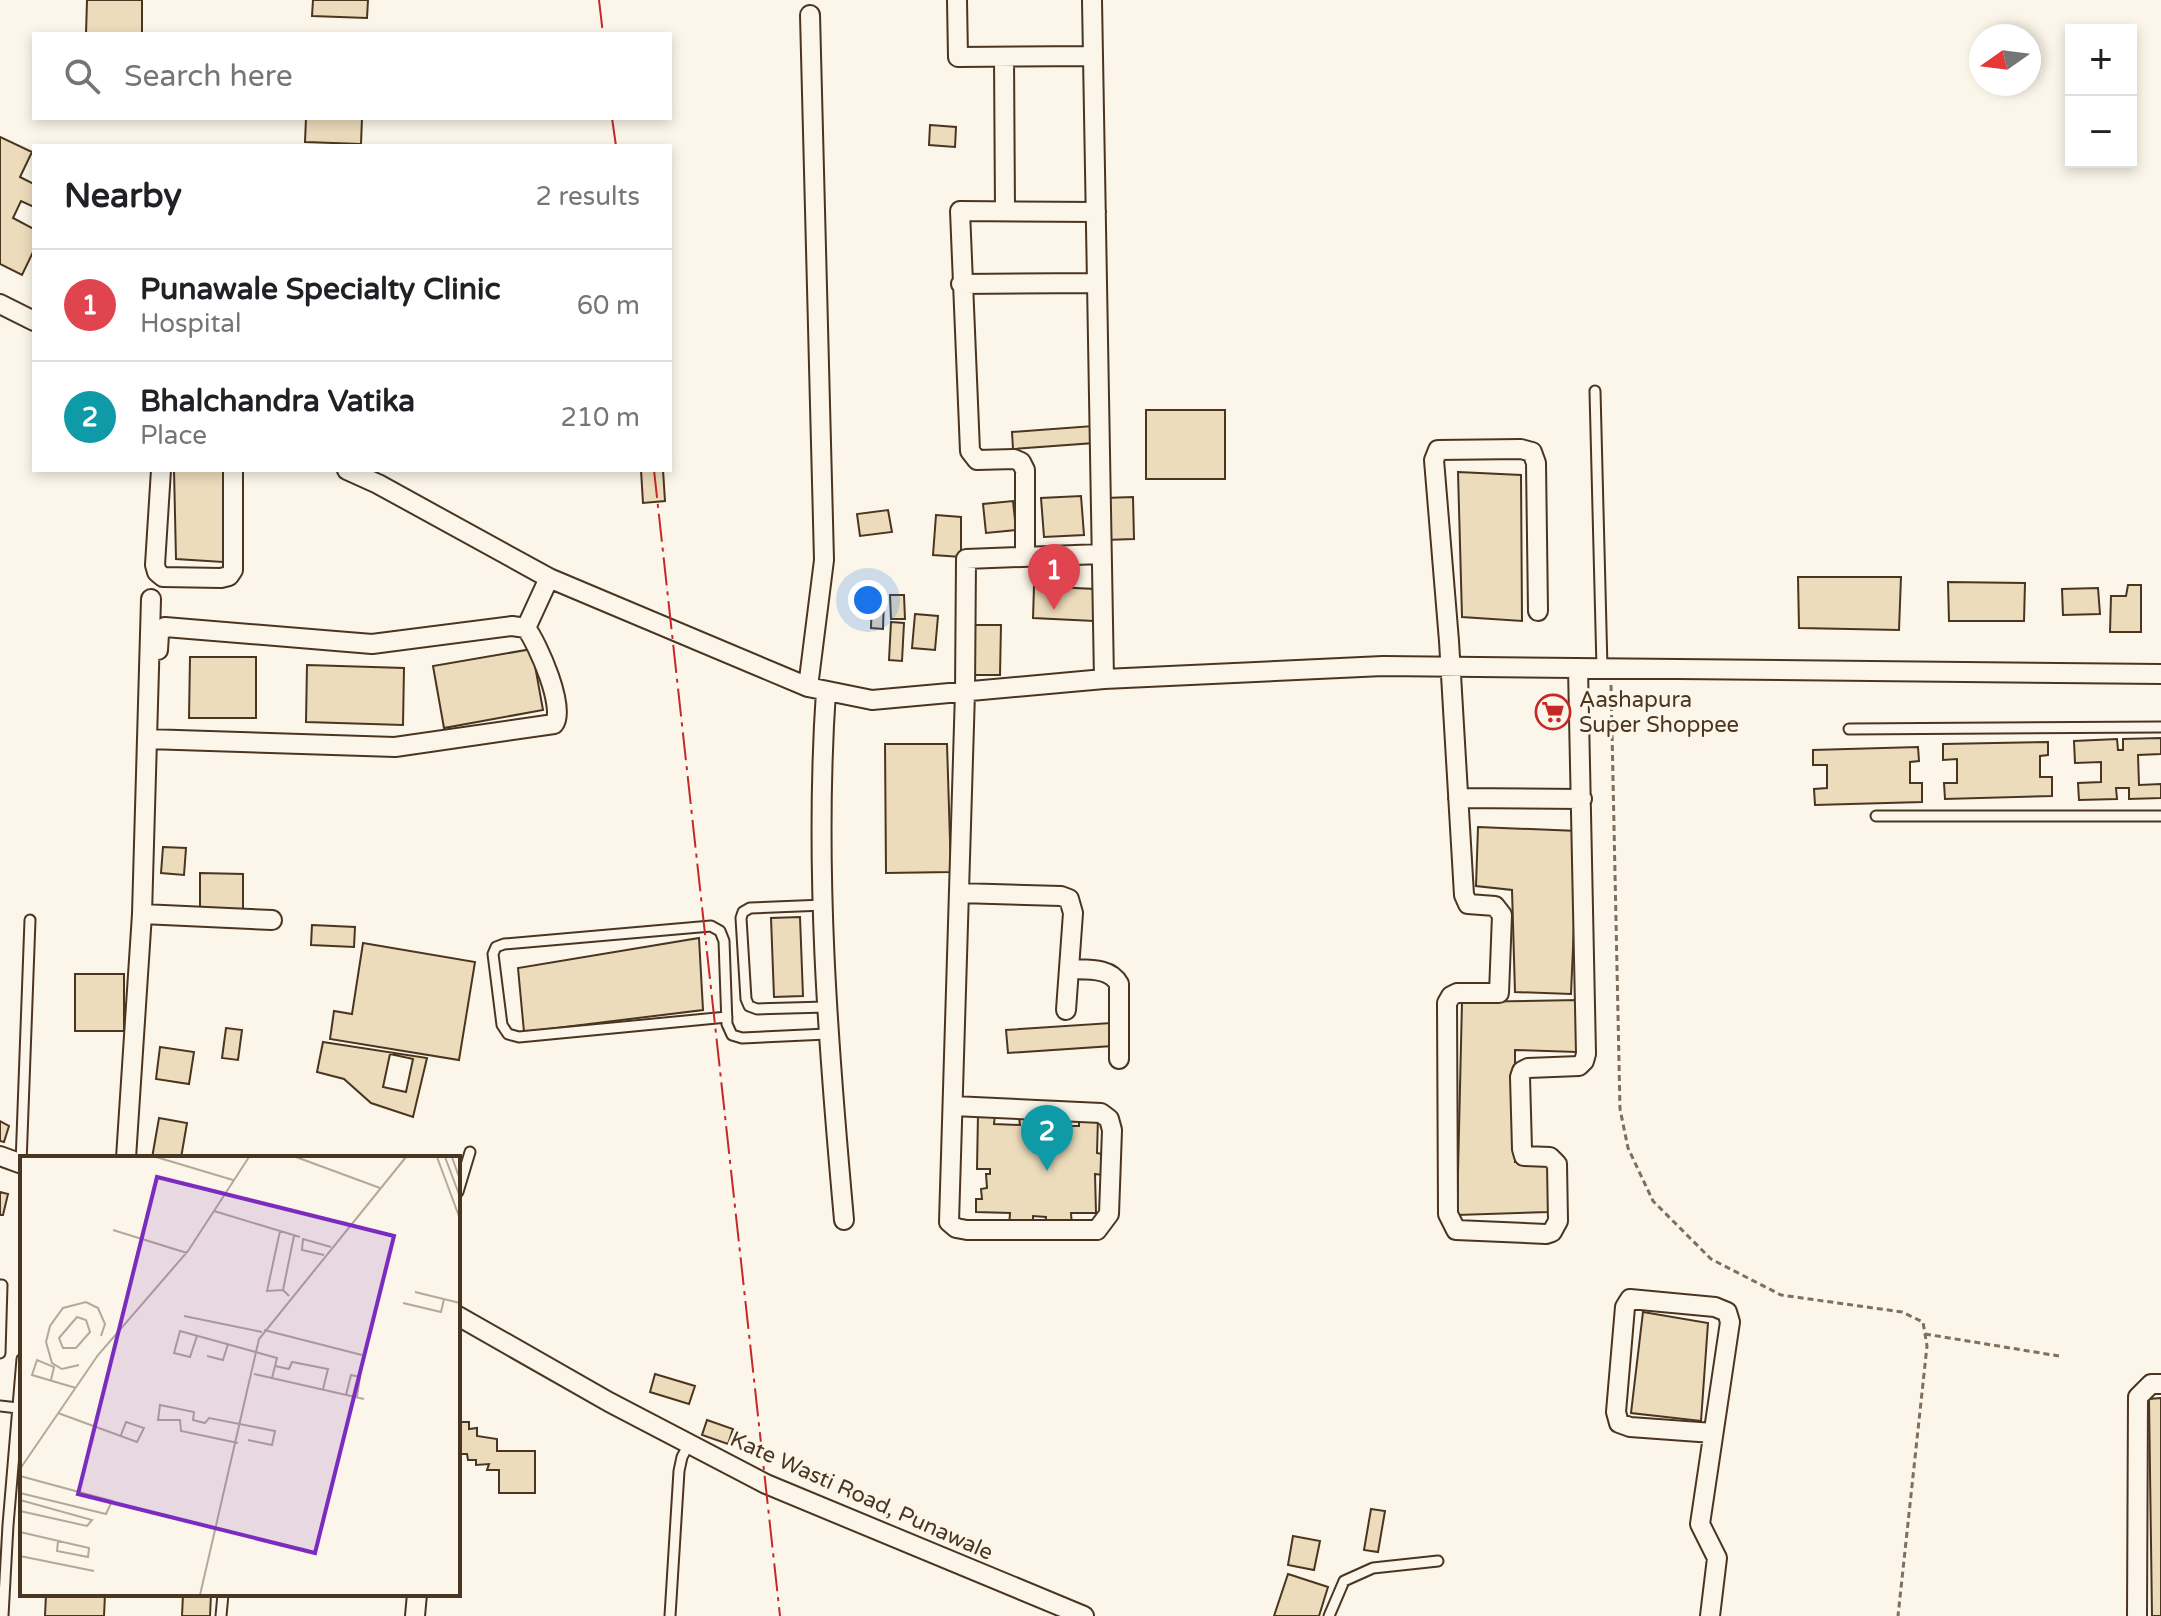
<!DOCTYPE html>
<html lang="en">
<head>
<meta charset="utf-8">
<style>
  :root { --surface:#fff; --page:#f2f2f2; --text:#202124; --muted:#757577; --line:#e0e0e0; --accent:#c62828 }
  body { margin:0; font-family:"Varela Round",sans-serif; background:var(--page); color:var(--text) }
  .controls { position:absolute; right:24px; top:24px; display:grid; overflow:hidden; border-radius:0px; box-shadow:0 4px 12px #0003 }
  .controls button { width:72px; height:72px; display:grid; place-items:center; padding:0; border:0; border-bottom:2px solid var(--line); background:var(--surface); color:var(--text); font:40px sans-serif }
  .compass { position:absolute; left:1969px; top:24px; width:72px; height:72px; border-radius:50%; background:var(--surface); box-shadow:0 4px 12px #0003; rotate:256deg }
  .you { position:absolute; left:868px; top:600px; width:28px; height:28px; margin:-20px; border:6px solid #fff; border-radius:50%; background:#1a73e8; box-shadow:0 0 0 12px #1a73e833 }
  .badge { display:grid; place-items:center; width:52px; height:52px; border-radius:50%; background:var(--accent); color:#fff; font-size:26px; font-weight:700 }
  .pin { position:absolute; translate:-50% -66px; filter:drop-shadow(0 2px 4px #0008) }
  .pin::after { content:''; position:absolute; top:42px; width:28px; height:24px; background:inherit; clip-path:polygon(0 0,100% 0,50% 100%) }
  .list { margin:0; padding:0; list-style:none }
  h2 { display:flex; justify-content:space-between; align-items:center; height:104px; margin:0; padding:0 32px; font-size:34px }
  h2 small { font-size:26px; font-weight:400; color:var(--muted) }
  .list li { display:grid; grid-template-columns:52px 1fr auto; gap:24px; align-items:center; box-sizing:border-box; height:112px; padding:0 32px; border-top:2px solid var(--line) }
  .list b { display:block; font-size:30px; white-space:nowrap }
  .list p { margin:0; font-size:26px; white-space:nowrap; color:var(--muted) }
  .list em { font-size:26px; font-style:normal; color:var(--muted) }
  .icon { flex:none; width:44px; height:44px; fill:none; stroke:currentColor; stroke-width:2; stroke-linecap:round; stroke-linejoin:round }
  .map { position:relative; flex:none; width:2161px; height:1616px; overflow:hidden }
  .search { position:absolute; background:var(--surface); box-shadow:0 4px 12px #0003; left:32px; top:32px; width:640px; height:88px; display:flex; align-items:center; gap:20px; box-sizing:border-box; padding:0 28px; border-radius:0px; color:var(--muted); font-size:30px }
  .panel { position:absolute; background:var(--surface); box-shadow:0 4px 12px #0003; left:32px; top:144px; width:640px; height:328px; border-radius:0px }
  .map>svg:first-child { display:block }
  .building { fill:#ecdcbc; stroke:#4a3520; stroke-width:2; fill-rule:evenodd }
  .lines { fill:none; stroke-linecap:round; stroke-linejoin:round }
  .lane-casing { stroke:#4a3520; stroke-width:13 }
  .street-casing { stroke:#4a3520; stroke-width:22 }
  .path { stroke:#7f6f5c; stroke-width:3; stroke-dasharray:6 4; stroke-linecap:butt }
  .lane { stroke:#fbf6e9; stroke-width:9 }
  .street { stroke:#fbf6e9; stroke-width:18 }
  .power { stroke:#c62828; stroke-width:2; stroke-dasharray:28 6 4 6; stroke-linecap:butt }
  .labels { text-anchor:middle; stroke-width:6; stroke-linejoin:round; paint-order:stroke }
  .poi-label { font-size:22px; fill:#4a3520; stroke:#fbf6e9; text-anchor:start }
  .street-label { font-size:22px; fill:#4a3520; stroke:#fbf6e9 }
  .inset-road { fill:none; stroke:#b4a999; stroke-width:2 }
  .view { fill:#7b2cbf; fill-opacity:0.15; stroke:#7b2cbf; stroke-width:4 }
  .inset-edge { fill:none; stroke:#4a3520; stroke-width:4 }
</style>
</head>
<body>
<div class="map">
<svg width="2161" height="1616" viewBox="0 0 2161 1616">
  <rect width="100%" height="100%" fill="#fbf6e9"/>
  <path class="building" d="M87,0H142V34H86Z
    M313,0H368L367,18L312,16Z
    M306,118H362L361,144L305,142Z
    M930,125L956,127L955,147L929,145Z
    M0,137L32,152L20,177L34,184V207L21,201L13,218L34,229V250L22,275L0,264Z
    M1146,410H1225V479H1146Z
    M1093,426L1094,443L1013,449L1012,432Z
    M174,470H227L223,562L176,559Z
    M641,470H663L665,501L643,503Z
    M1458,472L1521,475L1522,621L1462,617Z
    M1081,496L1084,535L1044,537L1041,498Z
    M1133,497L1134,539L1105,540L1104,498Z
    M1013,501L1016,530L986,533L983,504Z
    M888,510L892,532L860,536L857,514Z
    M936,515L961,517V557L933,555Z
    M1798,577H1901L1899,630L1799,628Z
    M1948,582L2025,583L2024,621H1949Z
    M2128,585H2141V632H2110L2111,596H2126Z
    M1034,586L1095,589L1094,621L1033,618Z
    M2098,588L2100,614L2063,615L2062,589Z
    M890,595H904L905,619H891Z
    M872,598H884L883,629L871,628Z
    M915,614L938,616L935,650L912,648Z
    M891,622L904,623L902,661L889,660Z
    M974,625H1001L1000,675H973Z
    M532,649L543,710L444,728L433,666Z
    M190,657H256V718H189Z
    M307,665L404,668L403,725L306,722Z
    M2161,738V754L2138,755L2139,785L2161,784V798L2129,799V788H2116L2117,799L2079,800L2078,783L2101,782V762L2075,763L2074,741L2117,739L2118,750H2123V739Z
    M2048,742V755L2040,756V777H2052V796L1945,799L1944,783H1957V759L1943,760V744Z
    M885,744H947L951,872L886,873Z
    M1918,747L1919,761L1910,762V783H1922V802L1815,805L1814,789L1827,788V765H1813V750Z
    M1478,827L1578,831L1571,994L1515,992L1512,890L1476,886Z
    M163,847L186,848L184,875L161,873Z
    M200,873L243,874V913L200,912Z
    M800,917L803,996L774,997L771,918Z
    M312,925L355,927L354,947L311,945Z
    M699,938L703,1010L524,1032L518,968Z
    M363,943L475,962L459,1060L330,1039L334,1011L352,1014Z
    M75,974H124V1031H75Z
    M1579,1000L1577,1052L1515,1050V1162L1552,1163L1548,1212L1457,1215L1462,1002Z
    M1111,1023L1112,1046L1008,1053L1006,1030Z
    M226,1028L242,1030L238,1060L222,1058Z
    M323,1042L427,1058L413,1117L371,1103L344,1079L317,1072ZM390,1054L413,1059L406,1092L383,1087Z
    M160,1047L194,1052L189,1084L156,1079Z
    M978,1114L995,1115L994,1124L1020,1125L1019,1116L1057,1118V1126H1079V1121L1098,1117L1097,1153L1106,1155L1102,1175L1095,1174L1096,1213H1071L1072,1227L1045,1228L1046,1217L1033,1216V1227H1009L1010,1213L976,1212V1199H982L981,1189L987,1188L986,1174H990V1169H977Z
    M159,1118L187,1123L181,1158H152Z
    M0,1121L9,1126L4,1142L0,1141Z
    M0,1192L8,1194L3,1215H0Z
    M1643,1312L1708,1323L1701,1421L1631,1413Z
    M655,1374L695,1386L689,1404L650,1392Z
    M2161,1398V1616H2152L2149,1399Z
    M707,1420L733,1429L728,1444L702,1435Z
    M458,1422H469V1429L477,1428V1436L497,1439V1451H535V1493H499V1470H487L489,1464L476,1465V1460H468L467,1454H458Z
    M1371,1509L1385,1511L1378,1552L1364,1550Z
    M1293,1536L1320,1541L1314,1570L1288,1565Z
    M1288,1574L1328,1587L1319,1616H1274Z
    M46,1594H105L104,1616H45Z
    M183,1594H211L210,1616H182Z"/>
  <g class="lines">
    <g class="lane-casing">
      <path id="lane" d="M1595,391L1602,668
        M1849,729L2161,727
        M1876,816H2161
        M824,905L750,908L743,912L741,918L746,999L749,1006L757,1009L826,1007
        M727,1017L519,1037L508,1034L502,1025L493,954L496,947L504,944L711,926L720,931L724,941L727,1024L732,1035L742,1038L827,1034
        M21,1164L30,920
        M458,1192L470,1152
        M0,1285H2L0,1353
        M0,1406L18,1408
        M3,1616L8,1525L22,1359
        M221,1616L223,1594
        M670,1616L679,1471L682,1457L689,1444
        M1329,1616L1344,1581L1373,1568L1438,1561"/>
    </g>
    <g class="street-casing">
      <path id="street" d="M957,0L958,57L1092,56
        M1092,0L1104,679
        M1004,57L1005,211
        M961,284L1097,283
        M0,304L34,321
        M161,470L155,565L157,572L163,577L221,578L229,576L233,570V470
        M347,470L378,484L549,578L808,687L872,700L1104,679L1383,666L2161,674
        M1025,557V470L1021,462L1014,459L977,460L970,451L960,211L1096,212
        M1538,611L1536,463L1532,452L1521,449L1438,450L1434,460L1449,641L1464,895L1468,904L1495,906L1502,915L1499,993H1457L1451,996L1447,1003L1448,1214L1456,1230L1546,1234L1552,1232L1558,1221L1557,1164L1550,1157L1524,1156L1522,1149L1520,1077L1522,1071L1528,1068L1579,1066L1584,1061L1586,1054L1578,668
        M158,650L159,634L165,627L372,644L512,626L526,628L549,578
        M808,687L824,560L810,15
        M826,691C814,867 828,1044 844,1220
        M147,739L395,747L554,724C566,708 538,644 526,628
        M1458,798L1582,799
        M959,893L1061,896L1069,899L1073,913L1066,1010
        M142,914L272,920
        M1069,969C1087,970 1110,967 1119,984V1059
        M953,1106L1101,1113L1109,1119L1112,1130L1109,1214L1097,1230H967L956,1228L949,1222L965,692L966,559L1101,554
        M0,1156L22,1164
        M126,1158L142,914L151,599
        M458,1316L609,1402L766,1484L1084,1616
        M415,1616L417,1594
        M1710,1616L1717,1558L1700,1524L1730,1322L1727,1312L1715,1307L1630,1299L1625,1307L1616,1412L1619,1423L1630,1427L1713,1433
        M2137,1616L2138,1397L2151,1384H2161"/>
    </g>
    <path class="path" d="M1611,685L1620,1109L1628,1148L1653,1201L1711,1259L1781,1295L1902,1312L1923,1322L1927,1346L1898,1616
      M1925,1334L2059,1356"/>
    <use href="#lane" class="lane"/>
    <use href="#street" class="street"/>
    <path class="power" d="M599,0L603,34
      M612,118L616,146
      M654,470L780,1616"/>
  </g>
  <defs>
    <g id="supermarket-ring" transform="scale(1.8)"><circle r="9.5" fill="#fbf6e9" stroke="#c62828" stroke-width="1.5"/><path d="M-6-5.5h2.5l.6 2H6L4.5 2H-2.5L-4.4-4H-6ZM-1.5 3.2a1.3 1.3 0 1 0 .1 0ZM3 3.2a1.3 1.3 0 1 0 .1 0Z" fill="#c62828"/></g>
  </defs>
  <g fill-rule="evenodd">
    <use href="#supermarket-ring" x="1553" y="712"/>
  </g>
  <g class="labels">
    <g class="poi-label">
      <text x="1579" y="707">Aashapura<tspan x="1579" dy="25">Super Shoppee</tspan></text>
    </g>
    <g class="street-label">
      <text transform="translate(862 1495) rotate(24)" y="8">Kate Wasti Road, Punawale</text>
    </g>
  </g>
  <g transform="translate(20 1156)">
    <rect width="440" height="440" fill="#fbf6e9"/>
    <path class="inset-road" d="M136,1L213,24M276,1L360,32M417,1L440,63M425,1L440,41M432,1L440,24M194,55L280,81M93,74L167,97M260,75L247,135L263,134M304,99L282,94L283,83L311,91M395,136L440,147M269,140L263,134L274,80M383,147L421,156L424,143M164,160L242,176M57,161L66,164L70,176L56,192H43L39,182ZM244,174L342,199M177,180L170,201L154,197L160,175L257,202L252,222M187,200L203,204L208,188M59,209L42,213L32,207L26,186L30,170L43,152L66,146L78,152L85,168L81,180M255,210L269,213L272,206L308,213L303,233M234,218L344,243M31,224L34,211L17,204L12,219L56,232M326,239L331,219L340,221L337,241M38,257L117,286L124,272L106,266L101,279M218,287L161,275L160,264H138L140,249L174,256L173,264L185,267L189,262L255,275L252,289L228,284M0,313L78,199L168,95L229,1M0,320L92,345L86,358L0,337M0,344L72,364L67,370L0,355M0,376L69,392L68,401L37,395L38,385M0,400L74,415M180,439L239,183L386,1"/>
    <path class="view" d="M137,21L374,80L295,397L58,338Z"/>
    <rect width="440" height="440" class="inset-edge"/>
  </g>
</svg>
<div class="controls">
<button>+</button>
<button>−</button>
</div>
<svg class="compass" viewBox="-18 -18 36 36"><path d="M0-13l5 13h-10z" fill="#e53935"/><path d="M0 13l5-13h-10z" fill="#757577"/></svg>
<div class="you"></div>
<div class="pin badge" style="left:1054px;top:610px;background:#e0444e">1</div>
<div class="pin badge" style="left:1047px;top:1171px;background:#0f9aa8">2</div>
<div class="search"><svg class="icon" aria-label="search" viewBox="0 0 24 24"><circle cx="10" cy="10" r="6"/><path d="M15 15l6 6"/></svg>Search here</div>
<section class="panel">
<h2>Nearby<small>2 results</small></h2>
<ul class="list">
<li><span class="badge" style="background:#e0444e">1</span><div><b>Punawale Specialty Clinic</b><p>Hospital</p></div><em>60 m</em></li>
<li><span class="badge" style="background:#0f9aa8">2</span><div><b>Bhalchandra Vatika</b><p>Place</p></div><em>210 m</em></li>
</ul>
</section>
</div>
</body>
</html>
